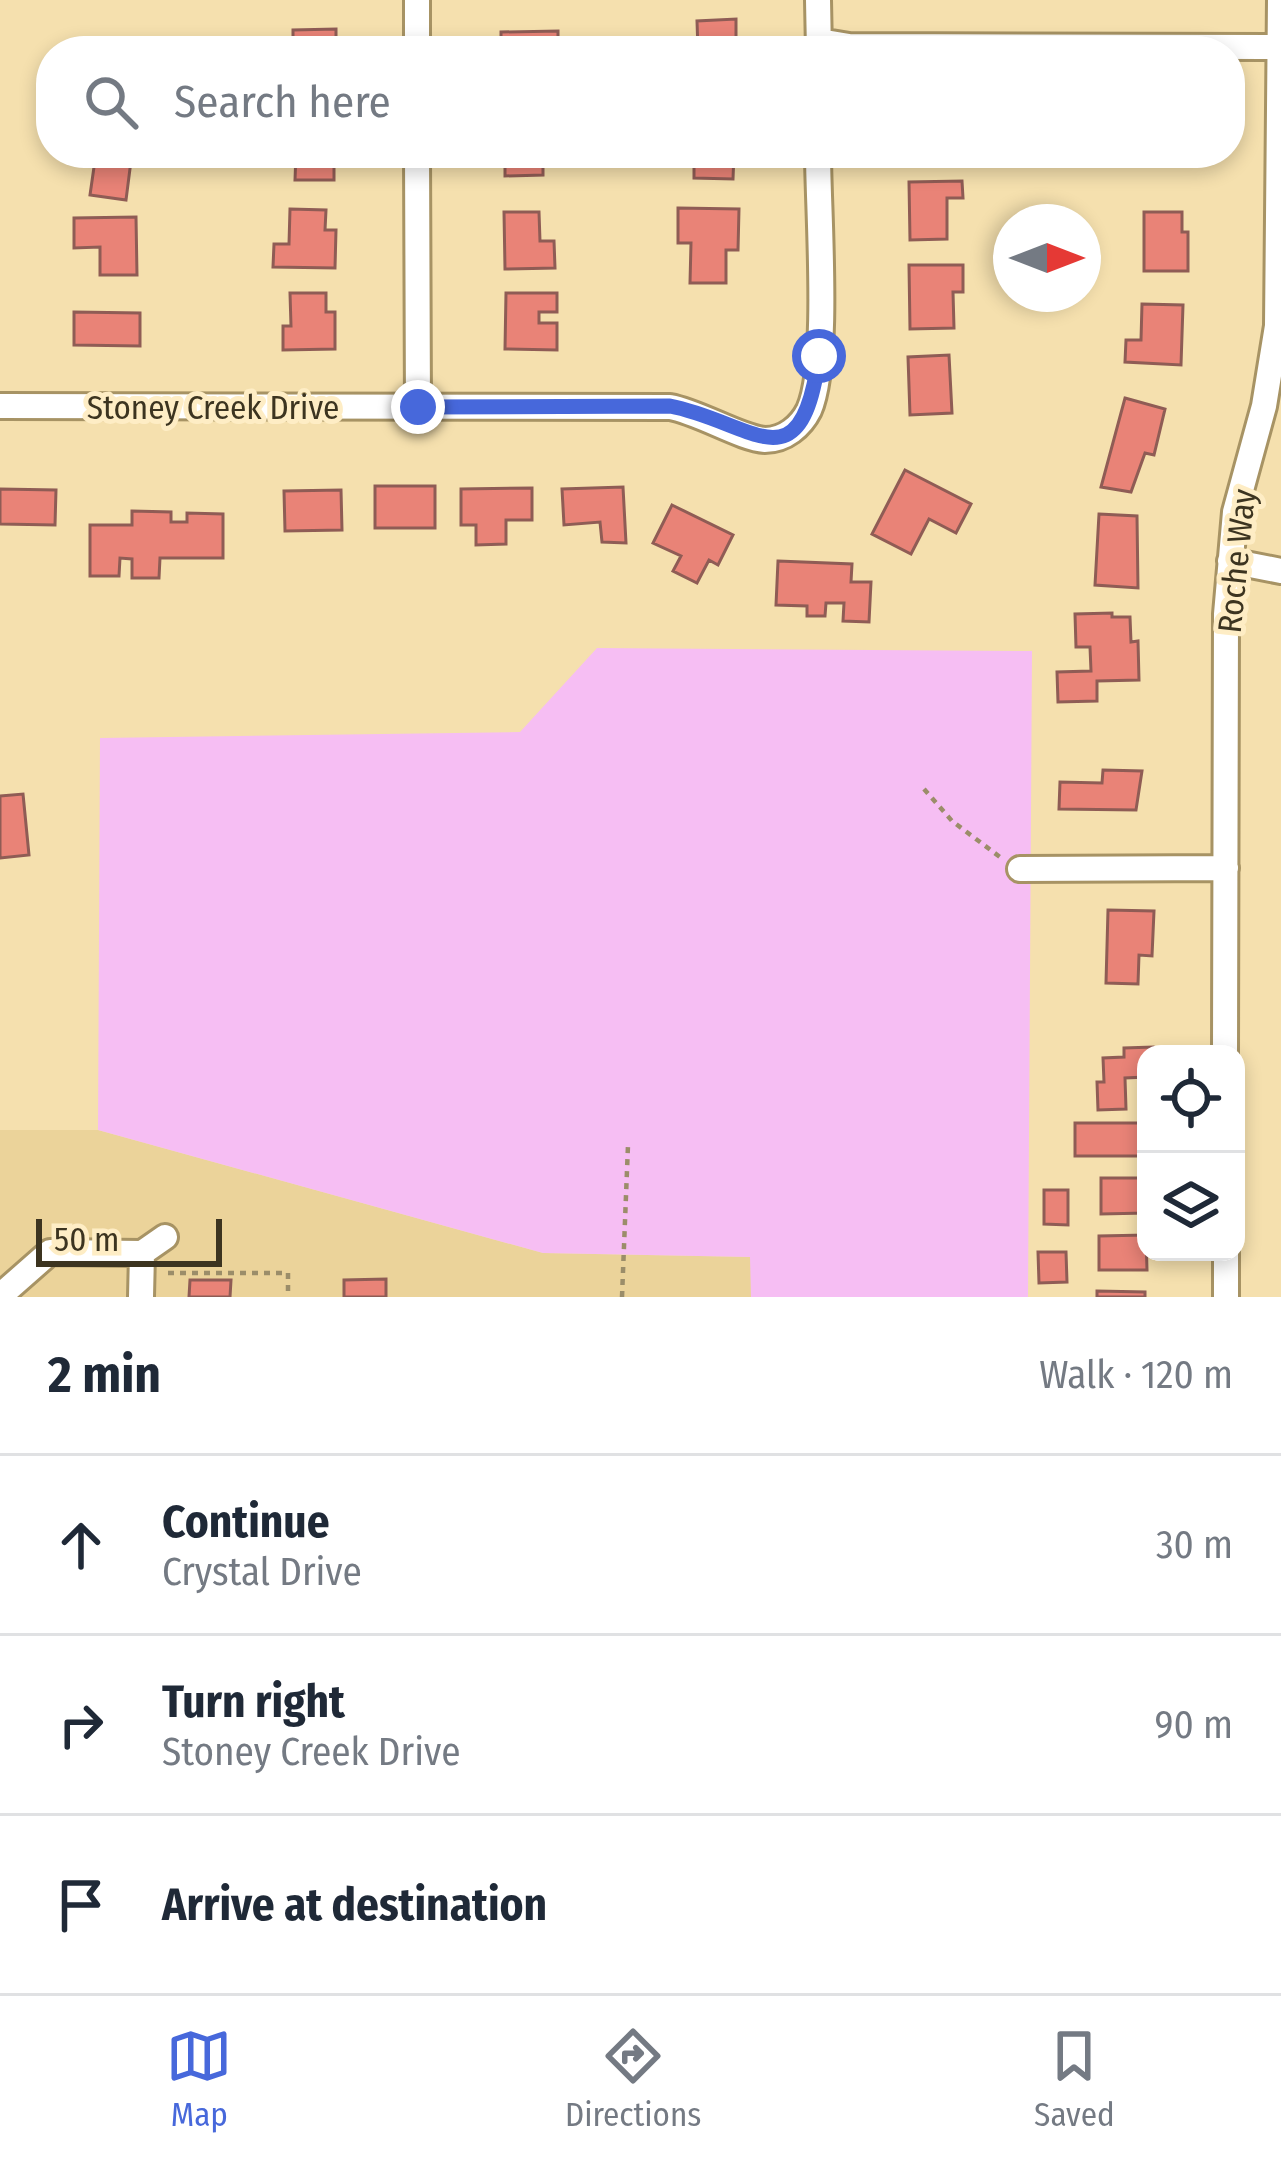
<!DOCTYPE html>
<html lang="en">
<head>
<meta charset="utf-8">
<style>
  :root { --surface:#fff; --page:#f2f2f3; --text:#1f2937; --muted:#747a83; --line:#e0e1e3; --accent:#4768db }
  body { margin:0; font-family:"Fira Sans Condensed",sans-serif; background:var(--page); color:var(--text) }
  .controls { position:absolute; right:36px; bottom:36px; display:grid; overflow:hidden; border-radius:24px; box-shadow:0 6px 18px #0003 }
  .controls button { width:108px; height:108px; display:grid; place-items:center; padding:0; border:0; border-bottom:3px solid var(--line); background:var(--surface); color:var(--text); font:60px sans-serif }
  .compass { position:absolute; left:993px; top:204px; width:108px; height:108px; border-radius:50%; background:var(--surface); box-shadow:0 6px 18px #0003; rotate:90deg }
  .scale { position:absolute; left:36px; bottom:30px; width:186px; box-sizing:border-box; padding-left:12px; border:6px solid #3c3420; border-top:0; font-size:33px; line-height:42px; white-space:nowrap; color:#3c3420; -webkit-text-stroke:9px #feedc5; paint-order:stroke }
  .stop { position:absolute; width:36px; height:36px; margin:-27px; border:9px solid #4768db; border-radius:50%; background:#fff }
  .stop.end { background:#4768db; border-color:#fff; box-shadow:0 3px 12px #0008 }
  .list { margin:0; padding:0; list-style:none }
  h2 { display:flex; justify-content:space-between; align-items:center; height:156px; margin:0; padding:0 48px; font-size:51px }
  h2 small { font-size:39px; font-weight:400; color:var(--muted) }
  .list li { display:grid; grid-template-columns:78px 1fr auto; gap:36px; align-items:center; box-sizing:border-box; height:180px; padding:0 48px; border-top:3px solid var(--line) }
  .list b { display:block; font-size:45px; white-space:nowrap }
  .list p { margin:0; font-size:39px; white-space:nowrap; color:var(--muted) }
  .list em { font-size:39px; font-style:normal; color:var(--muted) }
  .icon { flex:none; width:66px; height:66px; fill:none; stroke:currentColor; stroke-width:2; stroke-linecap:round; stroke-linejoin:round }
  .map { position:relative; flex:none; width:1281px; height:1297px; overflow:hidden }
  .search { position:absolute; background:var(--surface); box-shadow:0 6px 18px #0003; left:36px; right:36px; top:36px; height:132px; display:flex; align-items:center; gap:30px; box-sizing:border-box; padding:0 42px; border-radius:48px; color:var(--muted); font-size:45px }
  .sheet { height:696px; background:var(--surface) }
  nav { display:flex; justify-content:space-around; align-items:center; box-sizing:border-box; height:168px; border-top:3px solid var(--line); background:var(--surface); font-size:33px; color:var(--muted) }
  nav a { display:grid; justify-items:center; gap:6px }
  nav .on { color:var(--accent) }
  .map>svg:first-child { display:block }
  .built { fill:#ebd39a }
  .green { fill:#f6bef3 }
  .building { fill:#e98377; stroke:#8f5c55; stroke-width:3 }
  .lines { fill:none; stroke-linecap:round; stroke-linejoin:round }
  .minor-casing { stroke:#a79364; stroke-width:30 }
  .path { stroke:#9b8d69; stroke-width:4.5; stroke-dasharray:6 6; stroke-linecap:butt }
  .minor { stroke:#fff; stroke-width:24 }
  .route { stroke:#4768db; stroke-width:15 }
  .labels { text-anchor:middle; stroke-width:10; stroke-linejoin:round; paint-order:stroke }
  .street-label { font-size:33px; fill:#3c3420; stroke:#feedc5 }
</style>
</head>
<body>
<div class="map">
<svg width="1281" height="1297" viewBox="0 0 1281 1297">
  <rect width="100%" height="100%" fill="#f5e0ae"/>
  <path class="built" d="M0,1130H98L543,1253L751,1257V1297H0Z"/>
  <path class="green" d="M597,648L1032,651L1028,1297H751L750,1257L543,1253L98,1130L100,738L520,732Z"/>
  <path class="building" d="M736,19V51H698L697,21Z
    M336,29V51H293V30Z
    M558,31V51H501V32Z
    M115,40L168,42V51H115Z
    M96,153H132L126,200L90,195Z
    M296,153H334V180H295Z
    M505,153H543V175L505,176Z
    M694,153H734L733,179L694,178Z
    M1145,153H1187V159H1145Z
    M962,181L963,198H947V239L910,240L909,182Z
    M678,208L739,209L738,250H726V283H690L691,243H678Z
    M290,209L326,210L325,230H336L335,268L273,267L274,244H289Z
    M504,212H539L540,241H554L555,268L505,269Z
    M1144,212H1182V232H1188V271H1144Z
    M136,217L137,275H100V247L74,248V218Z
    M909,265H963V292H953L954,328L910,329Z
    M290,293H326V312H335V349L283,350V326H291Z
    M506,293H557V312H539V323H557V350L505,349Z
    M1142,304L1183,305L1181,365L1125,362L1126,340H1141Z
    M74,312L140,313V346L74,345Z
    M949,355L952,413L910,415L908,357Z
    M1125,398L1165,409L1154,455L1145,453L1131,492L1101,487Z
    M905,470L971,504L956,533L929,519L911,554L872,534Z
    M375,486H435V528H375Z
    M623,487L626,543L602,542L600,522L564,525L562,489Z
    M532,488V520H506V544L476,545V525H461V489Z
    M0,489L56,490L55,525L0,524Z
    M341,490L342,530L285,531L284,491Z
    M672,505L733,535L718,565L709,560L697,583L673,571L681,556L653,543Z
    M132,511L171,512V522H187V513L223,514V558H160L159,578H132V559L120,558L119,576H90V525H132Z
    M1099,514L1137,516L1138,588L1095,585Z
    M778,561L852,564L851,582H871L869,622L843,621L844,603H826L825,616H807V606L776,605Z
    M1112,613V617H1130L1131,642L1138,641L1139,680L1097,681V701L1058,702L1057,672L1091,671L1090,647H1076L1075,614Z
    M1103,770L1142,771L1136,810L1059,809L1060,782L1102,783Z
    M23,794L29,855L0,858V796Z
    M1108,910L1154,911L1152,956L1139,955L1138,984L1106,983Z
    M1153,1047V1054H1146V1077L1125,1078L1126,1109L1098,1110L1097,1082H1104L1103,1058L1124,1057V1048Z
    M1075,1123H1146V1156H1075Z
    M1101,1178H1146V1213L1101,1214Z
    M1044,1190H1068V1225L1044,1224Z
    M1146,1235L1147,1270H1099V1236Z
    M1038,1252H1066L1067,1282L1039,1283Z
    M386,1279V1297H344V1280Z
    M190,1280H231L230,1297H189Z
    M1097,1291L1145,1292V1297H1097Z"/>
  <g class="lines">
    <g class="minor-casing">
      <path id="minor" d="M417,0V51
        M818,0L819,51
        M819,41L849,46L1280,47
        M417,153L418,407
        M0,406L670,407C699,412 742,439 765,440C785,440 801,426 809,410C830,363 818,211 818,153
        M1230,561L1281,571
        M1020,869L1226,868
        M1225,1054L1226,614L1235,512L1264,406L1277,326L1280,0
        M1226,1252V1297
        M0,1296L50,1252L142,1253
        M141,1297L142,1253L165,1237"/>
    </g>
    <path class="path" d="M924,789L952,821L1000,857
      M168,1273H288V1297
      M622,1297L628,1145"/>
    <use href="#minor" class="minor"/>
  </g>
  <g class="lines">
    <path class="route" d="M418,407L670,406C753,422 801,490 819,356"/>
  </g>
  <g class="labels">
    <g class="street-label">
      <text x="213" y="419">Stoney Creek Drive</text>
      <text transform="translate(1236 561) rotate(-84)" y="12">Roche Way</text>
    </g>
  </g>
</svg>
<div class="controls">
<button><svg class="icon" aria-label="locate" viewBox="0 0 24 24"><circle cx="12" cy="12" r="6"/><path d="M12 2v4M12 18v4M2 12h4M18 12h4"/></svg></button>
<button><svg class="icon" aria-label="layers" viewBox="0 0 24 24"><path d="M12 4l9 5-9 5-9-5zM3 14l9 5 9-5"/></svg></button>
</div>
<svg class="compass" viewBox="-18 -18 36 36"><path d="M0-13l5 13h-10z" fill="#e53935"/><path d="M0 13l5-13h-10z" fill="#747a83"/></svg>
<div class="scale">50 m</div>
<div class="stop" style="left:819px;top:356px"></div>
<div class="stop end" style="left:418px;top:407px"></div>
<div class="search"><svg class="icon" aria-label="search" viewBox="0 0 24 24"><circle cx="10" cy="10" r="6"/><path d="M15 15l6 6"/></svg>Search here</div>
</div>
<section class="sheet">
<h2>2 min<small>Walk · 120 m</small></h2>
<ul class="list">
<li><svg class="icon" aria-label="ahead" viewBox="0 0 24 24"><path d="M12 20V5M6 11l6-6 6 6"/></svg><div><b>Continue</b><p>Crystal Drive</p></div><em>30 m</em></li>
<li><svg class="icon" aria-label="right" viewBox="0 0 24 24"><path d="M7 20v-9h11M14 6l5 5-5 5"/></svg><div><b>Turn right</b><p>Stoney Creek Drive</p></div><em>90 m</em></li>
<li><svg class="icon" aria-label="arrive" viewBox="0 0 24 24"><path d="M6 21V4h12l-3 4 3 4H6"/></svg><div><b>Arrive at destination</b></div></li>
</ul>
</section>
<nav>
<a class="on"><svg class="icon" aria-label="map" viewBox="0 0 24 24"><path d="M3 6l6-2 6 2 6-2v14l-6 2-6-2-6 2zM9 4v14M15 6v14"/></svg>Map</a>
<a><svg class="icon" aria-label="directions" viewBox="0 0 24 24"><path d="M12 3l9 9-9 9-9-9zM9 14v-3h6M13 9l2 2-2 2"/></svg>Directions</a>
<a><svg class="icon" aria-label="saved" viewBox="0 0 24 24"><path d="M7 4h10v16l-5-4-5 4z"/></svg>Saved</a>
</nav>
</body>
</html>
